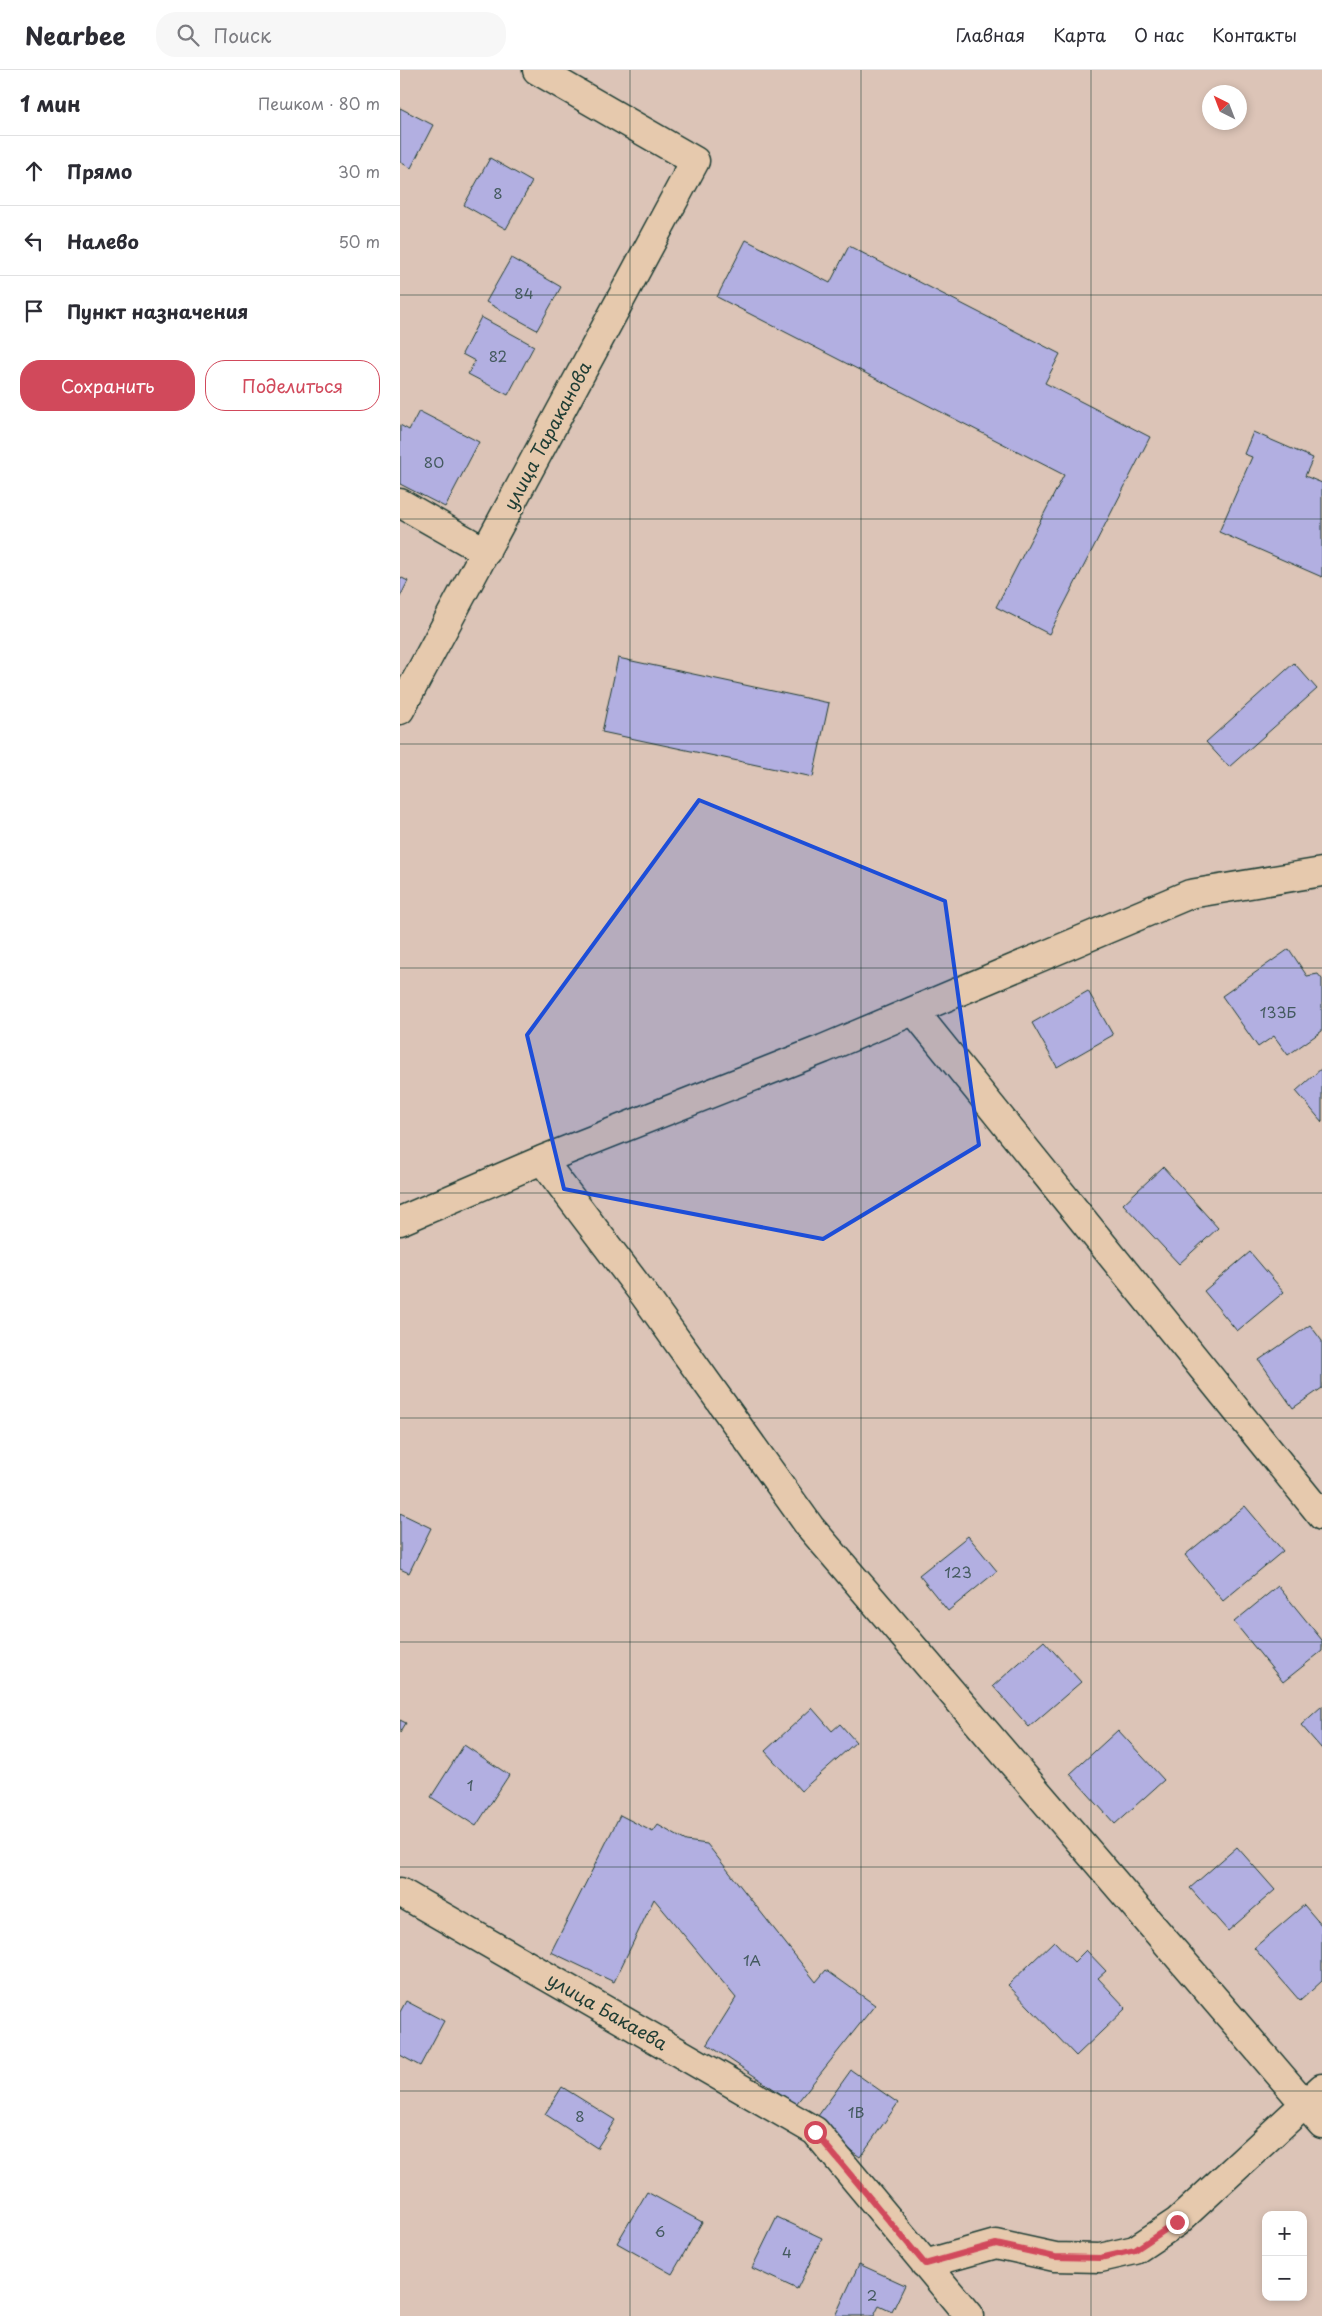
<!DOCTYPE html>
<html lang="ru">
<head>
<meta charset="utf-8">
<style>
  :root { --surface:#fff; --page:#f7f7f7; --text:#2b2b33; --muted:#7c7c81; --line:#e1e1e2; --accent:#d1495b }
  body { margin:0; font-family:"Playpen Sans",sans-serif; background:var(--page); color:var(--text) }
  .controls { position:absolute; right:15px; bottom:15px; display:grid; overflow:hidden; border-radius:10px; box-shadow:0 2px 8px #0003 }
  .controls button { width:45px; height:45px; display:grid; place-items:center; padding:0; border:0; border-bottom:1px solid var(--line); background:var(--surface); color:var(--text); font:25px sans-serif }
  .compass { position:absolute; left:802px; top:15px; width:45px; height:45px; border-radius:50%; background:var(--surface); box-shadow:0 2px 8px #0003; rotate:318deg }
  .stop { position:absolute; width:15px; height:15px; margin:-11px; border:4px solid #d1495b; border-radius:50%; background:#fff }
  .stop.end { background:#d1495b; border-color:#fff; box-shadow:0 1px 5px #0008 }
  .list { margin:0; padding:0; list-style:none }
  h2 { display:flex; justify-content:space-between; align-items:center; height:65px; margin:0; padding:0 20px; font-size:21px }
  h2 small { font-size:16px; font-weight:400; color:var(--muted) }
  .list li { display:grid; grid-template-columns:32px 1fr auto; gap:15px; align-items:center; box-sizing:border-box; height:70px; padding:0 20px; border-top:1px solid var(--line) }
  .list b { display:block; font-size:19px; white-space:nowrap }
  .list em { font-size:16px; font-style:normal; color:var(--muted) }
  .actions { display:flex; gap:10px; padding:15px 20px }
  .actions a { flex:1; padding:11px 0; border:1px solid var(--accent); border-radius:20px; text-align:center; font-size:18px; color:var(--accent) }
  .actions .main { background:var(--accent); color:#fff }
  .icon { flex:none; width:28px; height:28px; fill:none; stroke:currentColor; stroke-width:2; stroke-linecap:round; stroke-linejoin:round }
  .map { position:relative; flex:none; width:922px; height:2246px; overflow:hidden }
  header { display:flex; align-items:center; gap:30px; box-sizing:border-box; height:70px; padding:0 25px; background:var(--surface); border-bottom:1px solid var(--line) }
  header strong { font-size:24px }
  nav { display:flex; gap:28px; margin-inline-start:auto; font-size:18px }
  .search { width:350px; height:45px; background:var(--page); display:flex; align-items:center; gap:12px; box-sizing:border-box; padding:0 18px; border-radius:20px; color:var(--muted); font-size:19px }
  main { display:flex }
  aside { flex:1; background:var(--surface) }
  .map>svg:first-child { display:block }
  .building { fill:#b2afe1; stroke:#1f3d34 }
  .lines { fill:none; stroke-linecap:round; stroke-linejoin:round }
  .street-casing { stroke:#1f3d34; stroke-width:31 }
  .street { stroke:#e6c9ad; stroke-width:28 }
  .route { stroke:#d1495b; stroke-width:6 }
  .marked { fill:#1d4ed8; fill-opacity:0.2; stroke:#1d4ed8; stroke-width:4; stroke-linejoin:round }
  .grid { fill:none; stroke:#1f3d34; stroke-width:1; stroke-opacity:0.55 }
  .labels { text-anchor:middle; stroke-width:4; stroke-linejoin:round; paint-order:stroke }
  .number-label { font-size:15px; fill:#445a5f }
  .street-label { font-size:18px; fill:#1f3d34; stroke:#e6c9ad }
</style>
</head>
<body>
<header>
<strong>Nearbee</strong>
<div class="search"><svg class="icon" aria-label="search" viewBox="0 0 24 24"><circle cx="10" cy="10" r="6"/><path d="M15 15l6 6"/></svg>Поиск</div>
<nav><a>Главная</a><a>Карта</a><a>О нас</a><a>Контакты</a></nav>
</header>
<main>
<aside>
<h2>1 мин<small>Пешком · 80 m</small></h2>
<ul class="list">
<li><svg class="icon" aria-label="ahead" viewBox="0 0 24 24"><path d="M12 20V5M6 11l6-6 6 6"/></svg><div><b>Прямо</b></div><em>30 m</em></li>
<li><svg class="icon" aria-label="left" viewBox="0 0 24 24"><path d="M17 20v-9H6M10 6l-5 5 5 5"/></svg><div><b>Налево</b></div><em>50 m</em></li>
<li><svg class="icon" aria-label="arrive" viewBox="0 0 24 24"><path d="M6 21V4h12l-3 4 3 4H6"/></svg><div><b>Пункт назначения</b></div></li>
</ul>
<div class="actions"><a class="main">Сохранить</a><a>Поделиться</a></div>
</aside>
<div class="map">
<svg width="922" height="2246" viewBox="0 0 922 2246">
  <rect width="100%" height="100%" fill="#dcc4b7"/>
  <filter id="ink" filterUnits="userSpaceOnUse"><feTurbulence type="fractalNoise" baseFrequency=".02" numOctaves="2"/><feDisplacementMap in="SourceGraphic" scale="10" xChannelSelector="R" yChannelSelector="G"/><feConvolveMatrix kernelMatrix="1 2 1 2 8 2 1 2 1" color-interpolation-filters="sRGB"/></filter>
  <g filter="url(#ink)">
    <path class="building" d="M0,38L33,55L11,98L0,92Z
      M90,88L132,112L106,159L64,135Z
      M346,170L430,213L449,176L660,284L645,313L750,367L649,564L596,537L664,405L317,227Z
      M111,188L161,217L137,260L86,232Z
      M81,247L134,276L108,325L68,304L75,291L62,284Z
      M19,341L79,372L45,437L0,414V355L9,360Z
      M853,362L913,388L905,406L922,413V507L819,462L852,387L844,384Z
      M0,507L8,511L0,527Z
      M218,588L429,633L413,707L202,662Z
      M894,593L917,619L829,697L806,672Z
      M889,879L907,906L918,904L922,909V961L888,985L874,966L858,977L822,926Z
      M688,921L713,965L657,997L632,953Z
      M922,998V1052L896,1021Z
      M763,1097L818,1158L779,1194L723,1134Z
      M850,1182L884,1222L837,1261L804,1221Z
      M910,1255L922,1271V1318L893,1338L859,1290Z
      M845,1436L883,1481L823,1531L785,1485Z
      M0,1443L31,1458L9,1503L0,1499Z
      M568,1466L597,1501L548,1541L519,1505Z
      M878,1516L922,1570V1581L883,1612L834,1552Z
      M644,1571L681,1612L629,1657L593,1616Z
      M922,1636V1679L901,1655Z
      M412,1638L432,1661L440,1654L456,1672L401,1721L365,1681Z
      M0,1650L6,1653L0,1663Z
      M718,1660L764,1710L715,1754L670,1704Z
      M64,1675L109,1705L76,1756L31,1727Z
      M220,1745L253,1762L258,1755L286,1771L307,1774L416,1912L426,1900L475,1935L396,2034L307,1974L336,1928L254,1829L214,1912L151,1882Z
      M837,1777L875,1820L828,1861L790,1818Z
      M904,1835L922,1856V1911L900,1931L854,1878Z
      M654,1871L674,1892L686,1880L706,1901L698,1908L726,1938L676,1986L608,1915Z
      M6,1931L44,1951L20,1996L0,1985V1942Z
      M451,2000L498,2033L460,2087L413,2053Z
      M162,2017L215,2050L197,2078L145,2044Z
      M247,2122L302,2152L272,2204L217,2173Z
      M377,2147L422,2168L397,2219L352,2198Z
      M459,2194L505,2215L492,2242L479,2236L474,2246H435Z"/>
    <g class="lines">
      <g class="street-casing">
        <path id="street" d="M0,433L86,482
          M0,640L295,91L137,0
          M514,941L922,1446
          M142,1090L245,1226L410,1457L922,2054
          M0,1151L142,1090L423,979L790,824L922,802
          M0,1822L415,2061L569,2246
          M525,2194L596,2174L655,2187L700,2188L735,2180L777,2152L922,2018"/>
      </g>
      <use href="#street" class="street"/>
    </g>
  </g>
  <g class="lines" filter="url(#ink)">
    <path class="route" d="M415,2062L525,2194L596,2174L655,2187L700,2188L735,2180L777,2152"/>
  </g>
  <path class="marked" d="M299,730L545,831L579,1075L423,1169L164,1119L127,965Z"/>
  <path class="grid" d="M230,0V2246M461,0V2246M691,0V2246M0,225H922M0,449H922M0,674H922M0,898H922M0,1123H922M0,1348H922M0,1572H922M0,1797H922M0,2021H922"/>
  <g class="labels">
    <g class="number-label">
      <text x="98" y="129">8</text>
      <text x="124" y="229">84</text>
      <text x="98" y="292">82</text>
      <text x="34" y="398">80</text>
      <text x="878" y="948">133Б</text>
      <text x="558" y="1508">123</text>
      <text x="70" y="1721">1</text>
      <text x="352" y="1896">1А</text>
      <text x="456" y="2048">1В</text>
      <text x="180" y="2052">8</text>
      <text x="260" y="2167">6</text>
      <text x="387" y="2188">4</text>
      <text x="472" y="2231">2</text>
    </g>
    <g class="street-label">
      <text transform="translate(148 366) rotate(-62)" y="6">улица Тараканова</text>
      <text transform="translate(207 1942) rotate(30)" y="6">улица Бакаева</text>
    </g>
  </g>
</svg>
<div class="controls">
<button>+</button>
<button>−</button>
</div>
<svg class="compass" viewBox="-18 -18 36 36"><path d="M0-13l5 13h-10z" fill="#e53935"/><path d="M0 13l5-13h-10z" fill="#7c7c81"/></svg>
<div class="stop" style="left:415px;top:2062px"></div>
<div class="stop end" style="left:777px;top:2152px"></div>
</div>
</main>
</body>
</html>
